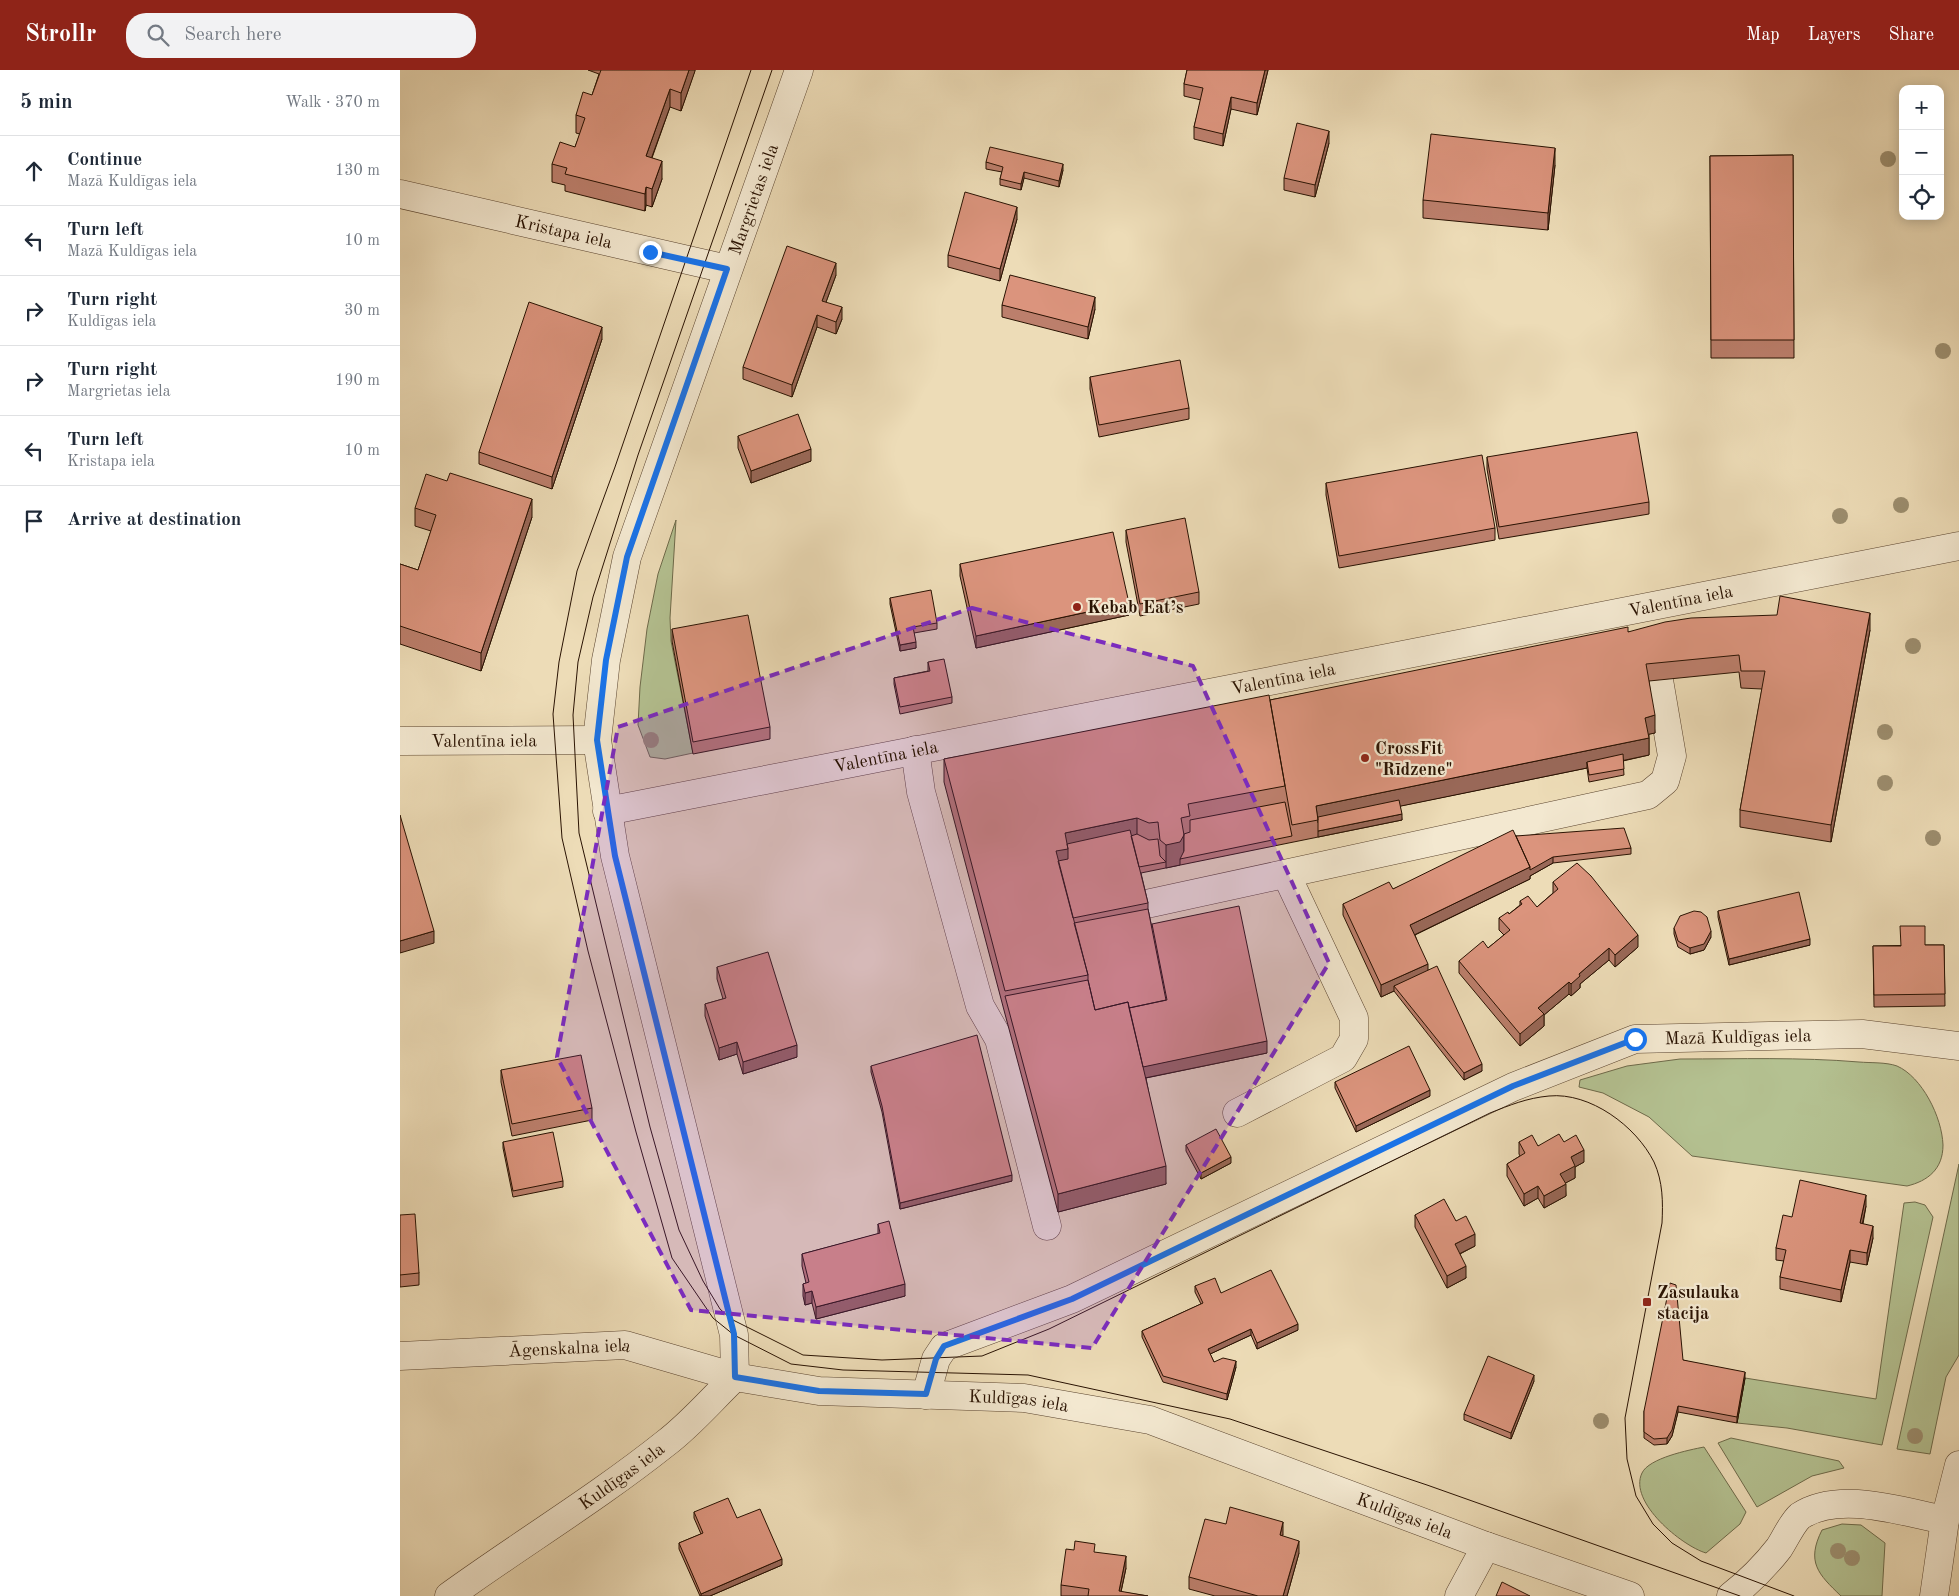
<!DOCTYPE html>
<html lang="en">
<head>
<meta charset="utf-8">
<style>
  :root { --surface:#fff; --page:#f2f2f3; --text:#1f2937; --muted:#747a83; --line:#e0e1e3; --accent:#8f2418 }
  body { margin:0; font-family:"Old Standard TT",serif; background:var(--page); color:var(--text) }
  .controls { position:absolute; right:15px; top:15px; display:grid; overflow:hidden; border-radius:10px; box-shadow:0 2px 12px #0003 }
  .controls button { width:45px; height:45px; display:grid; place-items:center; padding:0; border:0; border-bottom:1px solid var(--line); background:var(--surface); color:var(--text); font:25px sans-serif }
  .stop { position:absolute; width:15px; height:15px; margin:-11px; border:4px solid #1a73e8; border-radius:50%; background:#fff }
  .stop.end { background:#1a73e8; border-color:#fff; box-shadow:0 1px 5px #0008 }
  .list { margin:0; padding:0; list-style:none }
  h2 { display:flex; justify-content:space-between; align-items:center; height:65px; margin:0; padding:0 20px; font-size:21px }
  h2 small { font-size:16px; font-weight:400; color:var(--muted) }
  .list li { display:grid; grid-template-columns:32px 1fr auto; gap:15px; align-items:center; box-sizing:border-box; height:70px; padding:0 20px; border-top:1px solid var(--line) }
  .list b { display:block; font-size:19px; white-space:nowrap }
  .list p { margin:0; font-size:16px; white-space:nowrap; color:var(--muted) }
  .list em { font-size:16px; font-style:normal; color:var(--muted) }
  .icon { flex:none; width:28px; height:28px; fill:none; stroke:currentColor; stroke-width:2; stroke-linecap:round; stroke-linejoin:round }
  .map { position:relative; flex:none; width:1559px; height:1526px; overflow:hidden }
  header { display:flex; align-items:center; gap:30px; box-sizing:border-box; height:70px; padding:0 25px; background:var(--accent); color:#fff }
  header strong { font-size:24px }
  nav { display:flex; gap:28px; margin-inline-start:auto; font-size:18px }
  .search { width:350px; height:45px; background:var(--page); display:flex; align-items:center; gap:12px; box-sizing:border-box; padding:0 18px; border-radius:20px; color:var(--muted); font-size:19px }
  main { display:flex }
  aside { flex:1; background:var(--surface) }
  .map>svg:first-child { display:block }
  .green { fill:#b4c191; stroke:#6e6a4a }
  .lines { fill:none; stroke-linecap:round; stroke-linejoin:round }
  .minor-casing { stroke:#5a442f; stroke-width:29 }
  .minor { stroke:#f3e8d0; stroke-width:28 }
  .tram { stroke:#291202; stroke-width:1 }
  .tree { fill:#9c8e6f }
  .wall { fill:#bc7f6c; stroke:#291202 }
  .shaded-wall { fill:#996858; stroke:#291202 }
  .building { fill:#db947d; stroke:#291202 }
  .route { stroke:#1a73e8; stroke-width:6 }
  .marked { fill:#7b2cbf; fill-opacity:0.2; stroke:#7b2cbf; stroke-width:4; stroke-dasharray:10 6; stroke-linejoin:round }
  .poi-dot { fill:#8f2418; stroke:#f3e8d0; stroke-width:2 }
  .labels { text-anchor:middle; stroke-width:4.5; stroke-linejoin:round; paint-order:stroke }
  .street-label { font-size:18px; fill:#291202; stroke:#f3e8d0 }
  .poi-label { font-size:18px; font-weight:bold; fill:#291202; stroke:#f3e8d0; text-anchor:start }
</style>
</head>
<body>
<header>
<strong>Strollr</strong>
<div class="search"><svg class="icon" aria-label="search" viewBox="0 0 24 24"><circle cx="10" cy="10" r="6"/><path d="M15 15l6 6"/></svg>Search here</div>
<nav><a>Map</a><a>Layers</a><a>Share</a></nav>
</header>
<main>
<aside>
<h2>5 min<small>Walk · 370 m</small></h2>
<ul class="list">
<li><svg class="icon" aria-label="ahead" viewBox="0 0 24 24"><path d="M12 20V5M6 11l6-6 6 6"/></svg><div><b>Continue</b><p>Mazā Kuldīgas iela</p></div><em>130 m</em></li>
<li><svg class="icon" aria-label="left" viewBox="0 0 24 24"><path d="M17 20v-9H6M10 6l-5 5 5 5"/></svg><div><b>Turn left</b><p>Mazā Kuldīgas iela</p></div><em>10 m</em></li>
<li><svg class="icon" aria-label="right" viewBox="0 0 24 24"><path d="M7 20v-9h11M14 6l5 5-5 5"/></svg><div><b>Turn right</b><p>Kuldīgas iela</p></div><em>30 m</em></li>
<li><svg class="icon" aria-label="right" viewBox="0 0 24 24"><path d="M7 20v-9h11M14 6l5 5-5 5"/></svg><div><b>Turn right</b><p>Margrietas iela</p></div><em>190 m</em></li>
<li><svg class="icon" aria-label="left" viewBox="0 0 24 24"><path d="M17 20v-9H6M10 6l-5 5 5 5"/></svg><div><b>Turn left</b><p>Kristapa iela</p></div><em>10 m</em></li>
<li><svg class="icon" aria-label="arrive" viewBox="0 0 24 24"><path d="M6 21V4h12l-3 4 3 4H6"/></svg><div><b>Arrive at destination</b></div></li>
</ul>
</aside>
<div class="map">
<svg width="1559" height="1526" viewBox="0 0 1559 1526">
  <rect width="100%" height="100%" fill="#eddcb7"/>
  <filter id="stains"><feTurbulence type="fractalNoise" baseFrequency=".004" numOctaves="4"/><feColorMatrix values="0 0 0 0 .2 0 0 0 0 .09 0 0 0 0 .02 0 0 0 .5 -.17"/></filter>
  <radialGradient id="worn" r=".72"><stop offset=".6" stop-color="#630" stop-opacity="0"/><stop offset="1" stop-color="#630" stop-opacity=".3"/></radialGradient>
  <path class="green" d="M276,450L270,548L271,571L293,683L265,689L250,687L238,655L240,617L247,559L258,504Z
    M1280,989C1340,989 1400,987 1459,992C1470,993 1486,992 1497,996C1522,1007 1542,1047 1543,1075C1543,1099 1528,1111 1507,1116L1292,1086L1249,1047L1203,1023L1179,1017L1180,1010L1227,996Z
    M1559,1094V1285L1546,1307L1530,1384L1497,1379Z
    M1515,1132L1525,1135L1533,1147L1482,1375L1387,1358L1337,1353L1345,1308L1476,1329L1504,1133Z
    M1331,1368L1439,1391L1444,1398L1412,1406L1357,1437L1318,1373Z
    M1304,1377L1346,1442L1340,1454L1306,1483C1282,1476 1228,1432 1242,1403C1249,1388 1289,1380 1304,1377Z
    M1442,1454L1461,1455L1485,1473L1482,1526H1441C1418,1504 1406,1492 1422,1460Z"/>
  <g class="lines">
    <g class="minor-casing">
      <g id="minor">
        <path id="s1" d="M0,124L327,199"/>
        <path id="s2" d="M0,671L197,670"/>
        <path d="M515,680L521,722L580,936L599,969L647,1156"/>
        <path id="s3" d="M207,741L1559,476"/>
        <path d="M751,833L1248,725L1265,711L1272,686L1259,610"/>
        <path d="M837,1043L943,988L954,969V948L886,804"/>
        <path id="s4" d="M0,1286L225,1275L335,1307L419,1321L624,1328L750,1350L1086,1476L1230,1526"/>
        <path id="s5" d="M335,1307L334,1265L215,786L197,670L206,590L227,487L399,0"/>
        <path id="s6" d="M526,1325L536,1289L544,1277L672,1229L1113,1017L1235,969L1462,964L1559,976"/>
        <path id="s7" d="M49,1526C121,1474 197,1428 266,1373C291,1354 312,1329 335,1307"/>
        <path d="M1059,1526L1086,1476"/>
        <path d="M1331,1526C1349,1512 1365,1496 1379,1478C1385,1469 1392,1453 1400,1446C1439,1420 1503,1442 1545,1450"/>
        <path d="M1534,1526L1545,1450L1559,1395"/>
      </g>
    </g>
    <use href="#minor" class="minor"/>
    <path class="tram" d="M351,0L215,397L177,501L159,592L153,644L162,768L188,881L236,1062L272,1188L313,1248L334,1265L391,1294L443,1300L628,1305L830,1349L1027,1415L1340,1526
      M372,0L238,385L193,527L178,592L173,645L179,763L250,1057L279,1160L303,1211L320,1239L331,1249L403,1285L482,1290L582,1286L649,1259L1090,1043C1110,1035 1127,1028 1149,1026C1190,1022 1236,1056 1254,1092C1263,1112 1263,1132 1262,1153L1225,1348L1227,1389L1236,1426L1253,1454L1272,1473L1301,1491L1394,1526"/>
  </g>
  <g class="tree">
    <circle cx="1488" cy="89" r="8"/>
    <circle cx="1543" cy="281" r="8"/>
    <circle cx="1501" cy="435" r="8"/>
    <circle cx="1440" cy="446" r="8"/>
    <circle cx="1513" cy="576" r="8"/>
    <circle cx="1485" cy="662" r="8"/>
    <circle cx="251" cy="670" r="8"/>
    <circle cx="1485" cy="713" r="8"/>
    <circle cx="1533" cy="768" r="8"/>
    <circle cx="1201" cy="1351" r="8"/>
    <circle cx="1515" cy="1366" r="8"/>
    <circle cx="1438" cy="1481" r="8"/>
    <circle cx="1452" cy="1488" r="8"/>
  </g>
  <path class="wall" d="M188,0H295L281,41L270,37L252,88L262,109L252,137L246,135L245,141L165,121V115L152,112V94L175,77L180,64L176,63V45L192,25L199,4Z
    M787,0H868L857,45L831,39L823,76L794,69V57L801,30L784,26V14Z
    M929,73L915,127L884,120V108Z
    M1393,85L1394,288H1311L1310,86Z
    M586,92L663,100L659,117L624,108L621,120L600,115V109L602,102L586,99Z
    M1155,95L1148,160L1023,148V130Z
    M617,149L600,211L548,197V185Z
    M436,205L426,232L442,249L436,264L417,257L392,327L343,309V297Z
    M602,235L695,239L688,269L602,247Z
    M202,269L152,419L79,394V382Z
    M690,307L789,338V349L699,367L690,319Z
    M338,366L411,391L351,413L338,378Z
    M1087,387L1249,432V444L1099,469L1087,399Z
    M926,413L1095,458V470L939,498L926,425Z
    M15,438L132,447L81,601L0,574V494L18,500L31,461L15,456Z
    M726,460L799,522V534L740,546L726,472Z
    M560,494L729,545L576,578L560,506Z
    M490,528L537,553V559L514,563L516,578L500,581L490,534Z
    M272,559L370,657V669L293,684L272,571Z
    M1470,560L1431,772L1340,757V740L1362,619L1341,618L1339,602L1249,611L1255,663L1249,664V685L1223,691L1224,705L1189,712L1187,698L1000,736L1002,750L741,803L748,833V839L752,858V854L867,983L746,1008L766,1114L658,1142L605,944L544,712V689L870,630L1228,562Z
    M528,592L552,627V633L500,644L494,614V608L528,601Z
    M1116,766L1231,778V784L1153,793L1130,806V809L1015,865L1028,900L1082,1001L1064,1010L994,921L981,927L943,845V834L993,819Z
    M1153,812L1238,877L1215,897L1209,890L1180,914V918L1171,926L1169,924L1144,945V956L1120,976L1059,903V891L1088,878L1104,865L1099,860V848L1109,844L1120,835V831L1137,837L1153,823Z
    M1318,841L1410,875L1329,895L1318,847Z
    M1274,858L1311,867L1304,880L1290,884L1278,877L1274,864Z
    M1525,875H1544L1545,936L1474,937L1473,876Z
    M317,897L397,987L343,1004L337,984L319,990L305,946V934L323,929L317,909Z
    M471,996L612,1111L500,1139L482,1042L471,1002Z
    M101,1000L192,1038V1050L112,1066L101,1012Z
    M935,1012L1030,1026L956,1062L935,1018Z
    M103,1072L163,1111V1117L113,1127L103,1078Z
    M1119,1072L1138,1076L1164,1072L1184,1092L1175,1097V1108L1165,1113L1166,1126L1144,1138L1138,1128L1124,1136L1107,1106V1094L1120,1086L1119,1084Z
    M786,1075L831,1093L801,1109L786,1081Z
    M1466,1136L1463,1154L1473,1168L1467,1195L1450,1192L1441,1232L1380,1219V1207L1384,1191L1376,1190V1178L1392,1147Z
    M0,1145L19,1203V1215L0,1217Z
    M1015,1145L1056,1151L1075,1176L1060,1184L1066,1208L1047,1218L1015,1157Z
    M478,1154L505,1226L416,1249L412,1233L405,1235L403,1226V1214L406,1213L402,1196V1184L478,1164Z
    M795,1216L821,1223L898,1260L857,1279L851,1265L810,1284L814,1292L836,1297L827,1330L763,1312L742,1267V1261L801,1234L795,1222Z
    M1283,1290L1345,1308L1337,1353L1278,1342L1272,1366L1267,1374L1254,1375L1244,1368V1341Z
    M1134,1311L1111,1369L1064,1350V1344Z
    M294,1442L337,1448L382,1495L310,1526H300L279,1479V1473L301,1464L294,1448Z
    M826,1454L883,1464L882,1466L899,1483L887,1526H815L789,1519V1507Z
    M695,1483L726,1498L721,1522L748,1526H661V1515Z"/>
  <path class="shaded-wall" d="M289,0H295V1L281,41V23Z
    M865,0H868L857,45V33Z
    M270,19V37L246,103V86Z
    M831,27V39L823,76V64Z
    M929,61V73L915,127V115Z
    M1155,78V95L1148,160V143Z
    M262,91V109L252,137V119Z
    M663,94V100L659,117V111Z
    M624,102V108L621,120V114Z
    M246,117V135L245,141V124Z
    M617,137V149L600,211V199Z
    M436,193V205L422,243V231Z
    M695,227V239L688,269V257Z
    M442,237V249L436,264V252Z
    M417,245V257L392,327V315Z
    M202,257V269L152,419V407Z
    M411,379V391L351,413V401Z
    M132,429V447L81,601V583Z
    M729,533V545L576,578V566Z
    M1470,543V560L1431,772V755Z
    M516,572V578L500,581V575Z
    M1255,645V663L1245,665V648Z
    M1249,668V685L1188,698L1187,692V698L918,753L916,736Z
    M1002,744V750L918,767V761Z
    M737,748V770L668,801L656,792V781L665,763Z
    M784,765V787L780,789V795L766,798V775Z
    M1153,787V793L1130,806V809L1010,867V855L1130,797Z
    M34,861V873L0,883V871Z
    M1311,861V867L1304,880L1290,884V878Z
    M1238,865V877L1215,897V885Z
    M1410,869V875L1329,895V889Z
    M1209,878V890L1180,914V918L1171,926V914L1179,904Z
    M1028,894V906L994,916V921L981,927V915Z
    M1169,912V924L1144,945V956L1120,976V964L1138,938Z
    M867,971V983L740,1009V997Z
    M337,972V984L319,990V978Z
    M397,975V987L343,1004V992Z
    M1082,994V1001L1064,1010V1003Z
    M1030,1020V1026L956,1062V1056Z
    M1184,1080V1092L1175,1097V1108L1160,1116V1104L1171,1087Z
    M831,1087V1093L801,1109V1103Z
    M766,1096V1114L658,1142V1124Z
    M612,1105V1111L500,1139V1133Z
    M1166,1114V1126L1144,1138V1126Z
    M1138,1116V1128L1124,1136V1124Z
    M1466,1125V1136L1460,1165V1153Z
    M1473,1156V1168L1467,1195V1183Z
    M1075,1164V1176L1055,1186V1174Z
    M1450,1180V1192L1441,1232V1220Z
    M1066,1196V1208L1047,1218V1206Z
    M505,1214V1226L416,1249V1237Z
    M412,1221V1233L405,1235V1223Z
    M898,1254V1260L857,1279V1273Z
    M851,1259V1265L808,1285V1279Z
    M836,1291V1297L827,1330V1324Z
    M1345,1302V1308L1337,1353V1347Z
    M1134,1305V1311L1111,1369V1363Z
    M1278,1336V1342L1272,1366L1267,1374V1368Z
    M883,1452V1464L880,1477V1465Z
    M899,1471V1483L887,1526H883Z
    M726,1486V1498L720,1526L719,1521Z
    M382,1489V1495L310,1526H301V1524Z"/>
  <path class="building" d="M201,0H289L281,23L270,19L246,86L262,91L252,119L246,117L245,124L165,104L167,98L152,94L160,72L175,77L185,48L176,45L183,22L192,25Z
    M787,0H865L857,33L831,27L823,64L794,57L803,18L784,14Z
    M897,53L929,61L915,115L884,108Z
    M1031,64L1155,78L1148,143L1023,130Z
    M590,77L663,94L659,111L624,102L621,114L600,109L603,97L586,92Z
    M1393,85L1394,270H1311L1310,86Z
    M565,122L617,137L600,199L548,185Z
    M387,176L436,193L422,231L442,237L436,252L417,245L392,315L343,297Z
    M610,205L695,227L688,257L602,235Z
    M129,232L202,257L152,407L79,382Z
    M780,290L789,338L699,355L690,307Z
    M398,344L411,379L351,401L338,366Z
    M1237,362L1249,432L1099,457L1087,387Z
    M1082,385L1095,458L939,486L926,413Z
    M50,403L132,429L81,583L0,556V494L18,500L36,445L15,438L26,404L47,411Z
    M785,448L799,522L740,534L726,460Z
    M713,462L729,533L576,566L560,494Z
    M531,520L537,553L513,557L516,572L500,575L490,528Z
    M1380,526L1470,543L1431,755L1340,740L1365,601H1341L1339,585L1246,594L1255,645L1245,648L1249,668L916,736L918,750L892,755L870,630L1228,557V562L1265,552L1291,548L1377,545Z
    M348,545L370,657L293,672L272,559Z
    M544,589L552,627L500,637L494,608L530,601L528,592Z
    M869,625L885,716L788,734L790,746L781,748L784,765L780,772L766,775L760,770L758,752L749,753L737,748L665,763L668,779L656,781L688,905L605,921L544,689Z
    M1223,684L1224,699L1189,705L1187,692Z
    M999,730L1002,744L918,761V747Z
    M885,732L892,766L780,789L784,781V764L790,762V750Z
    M0,745L34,861L0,871Z
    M1224,758L1231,778L1153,787L1130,800V797L1116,766Z
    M730,760L748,833L673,848L658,791L668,789V779L667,774Z
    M1113,760L1130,797L1010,855L1028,894L981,915L943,834L989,812L993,819Z
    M737,764L749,770L758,769L760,786L766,792L739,797L731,766Z
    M1177,793L1191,806L1238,865L1215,885L1209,878L1179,904L1180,906L1171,914L1169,912L1138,938L1144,944L1120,964L1059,891L1083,871L1088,878L1110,860L1099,848L1108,842L1109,844L1122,834L1120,831L1128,826L1137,837L1158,819L1153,812Z
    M1399,822L1410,869L1329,889L1318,841Z
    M839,836L867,971L743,997L729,938L767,930L752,854Z
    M748,839L766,930L729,938L728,932L695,940L688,910V905L674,853Z
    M1294,841L1301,842L1307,847L1311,861L1304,874L1290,878L1278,871L1274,858L1280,846Z
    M1500,856H1525V875H1544L1545,924L1474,925L1473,876H1501Z
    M368,882L397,975L343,992L337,972L319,978L305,934L326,928L317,897Z
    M1037,896L1082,994L1064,1003L994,916Z
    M688,910L695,940L728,932L766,1096L658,1124L605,926Z
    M577,965L612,1105L500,1133L482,1036L471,996Z
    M1009,976L1030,1020L956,1056L935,1012Z
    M181,985L192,1038L112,1054L101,1000Z
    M816,1059L831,1087L801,1103L786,1075Z
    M153,1062L163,1111L113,1121L103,1072Z
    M1159,1064L1164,1072L1176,1065L1184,1080L1171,1087L1175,1096L1160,1104L1166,1114L1144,1126L1138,1116L1124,1124L1107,1094L1125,1083L1119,1072L1132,1065L1138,1076Z
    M1400,1110L1466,1125L1460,1153L1473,1156L1467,1183L1450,1180L1441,1220L1380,1207L1386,1180L1376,1178L1383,1145L1392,1147Z
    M1044,1129L1056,1151L1066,1146L1075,1164L1055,1174L1066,1196L1047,1206L1015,1145Z
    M15,1144L19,1203L0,1205V1145Z
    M489,1151L505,1214L416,1237L412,1221L405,1223L403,1214L409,1212L402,1184L480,1163L478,1154Z
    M871,1200L898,1254L857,1273L851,1259L808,1279L814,1292L823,1288L836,1291L827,1324L763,1306L742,1261L803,1233L795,1216L815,1208L821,1223Z
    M1270,1213L1276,1215L1283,1290L1345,1302L1337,1347L1278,1336L1272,1360L1267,1368L1254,1369L1244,1362V1341Z
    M1088,1286L1134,1305L1111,1363L1064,1344Z
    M328,1428L337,1448L360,1439L382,1489L301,1524L279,1473L303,1463L294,1442Z
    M830,1437L883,1452L880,1465L899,1471L883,1526H858L789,1507L805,1449L826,1454Z
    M675,1471L695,1474L694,1482L726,1486L719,1521L748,1526H688L689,1519L661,1515L666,1479L674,1480Z
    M1102,1512L1130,1526H1096Z"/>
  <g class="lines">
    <path class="route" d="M250,182L327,199L227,487L206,590L197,670L215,786L334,1264L335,1307L419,1321L526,1324L536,1289L544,1276L672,1229L1113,1016L1235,969"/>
  </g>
  <path class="marked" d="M572,538L793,596L929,893L692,1278L291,1240L157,987L218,657Z"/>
  <g class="poi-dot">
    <circle cx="677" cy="537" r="5"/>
    <circle cx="965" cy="688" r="5"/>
    <rect x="1242" y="1227" width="10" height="10" rx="2.5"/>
  </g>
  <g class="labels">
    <g class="street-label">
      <text dy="6" stroke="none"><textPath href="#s5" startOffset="1218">Margrietas iela</textPath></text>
      <text dy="6" stroke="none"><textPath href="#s1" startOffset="168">Kristapa iela</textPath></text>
      <text dy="6" stroke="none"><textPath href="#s3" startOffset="1094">Valentīna iela</textPath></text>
      <text dy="6" stroke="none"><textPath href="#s3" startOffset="689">Valentīna iela</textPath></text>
      <text dy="6" stroke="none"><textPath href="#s2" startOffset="84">Valentīna iela</textPath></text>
      <text dy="6" stroke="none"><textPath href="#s3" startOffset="284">Valentīna iela</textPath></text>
      <text dy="6" stroke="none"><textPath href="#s6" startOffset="912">Mazā Kuldīgas iela</textPath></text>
      <text dy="6" stroke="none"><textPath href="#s4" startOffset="170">Āgenskalna iela</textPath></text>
      <text dy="6" stroke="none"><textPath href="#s4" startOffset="625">Kuldīgas iela</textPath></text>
      <text dy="6" stroke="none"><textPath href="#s7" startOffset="210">Kuldīgas iela</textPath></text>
      <text dy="6" stroke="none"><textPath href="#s4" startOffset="1030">Kuldīgas iela</textPath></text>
    </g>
    <g class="poi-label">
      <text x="687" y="543">Kebab Eat’s</text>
      <text x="975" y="684">CrossFit<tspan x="975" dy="21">"Rīdzene"</tspan></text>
      <text x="1257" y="1228">Zasulauka<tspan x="1257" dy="21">stacija</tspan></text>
    </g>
  </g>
  <rect width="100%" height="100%" filter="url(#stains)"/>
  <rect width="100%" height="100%" fill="url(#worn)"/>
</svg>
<div class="controls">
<button>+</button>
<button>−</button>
<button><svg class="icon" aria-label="locate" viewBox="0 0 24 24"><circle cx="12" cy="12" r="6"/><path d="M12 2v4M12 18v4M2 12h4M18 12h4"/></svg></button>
</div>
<div class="stop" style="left:1235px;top:969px"></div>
<div class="stop end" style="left:250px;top:182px"></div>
</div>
</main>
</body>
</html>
